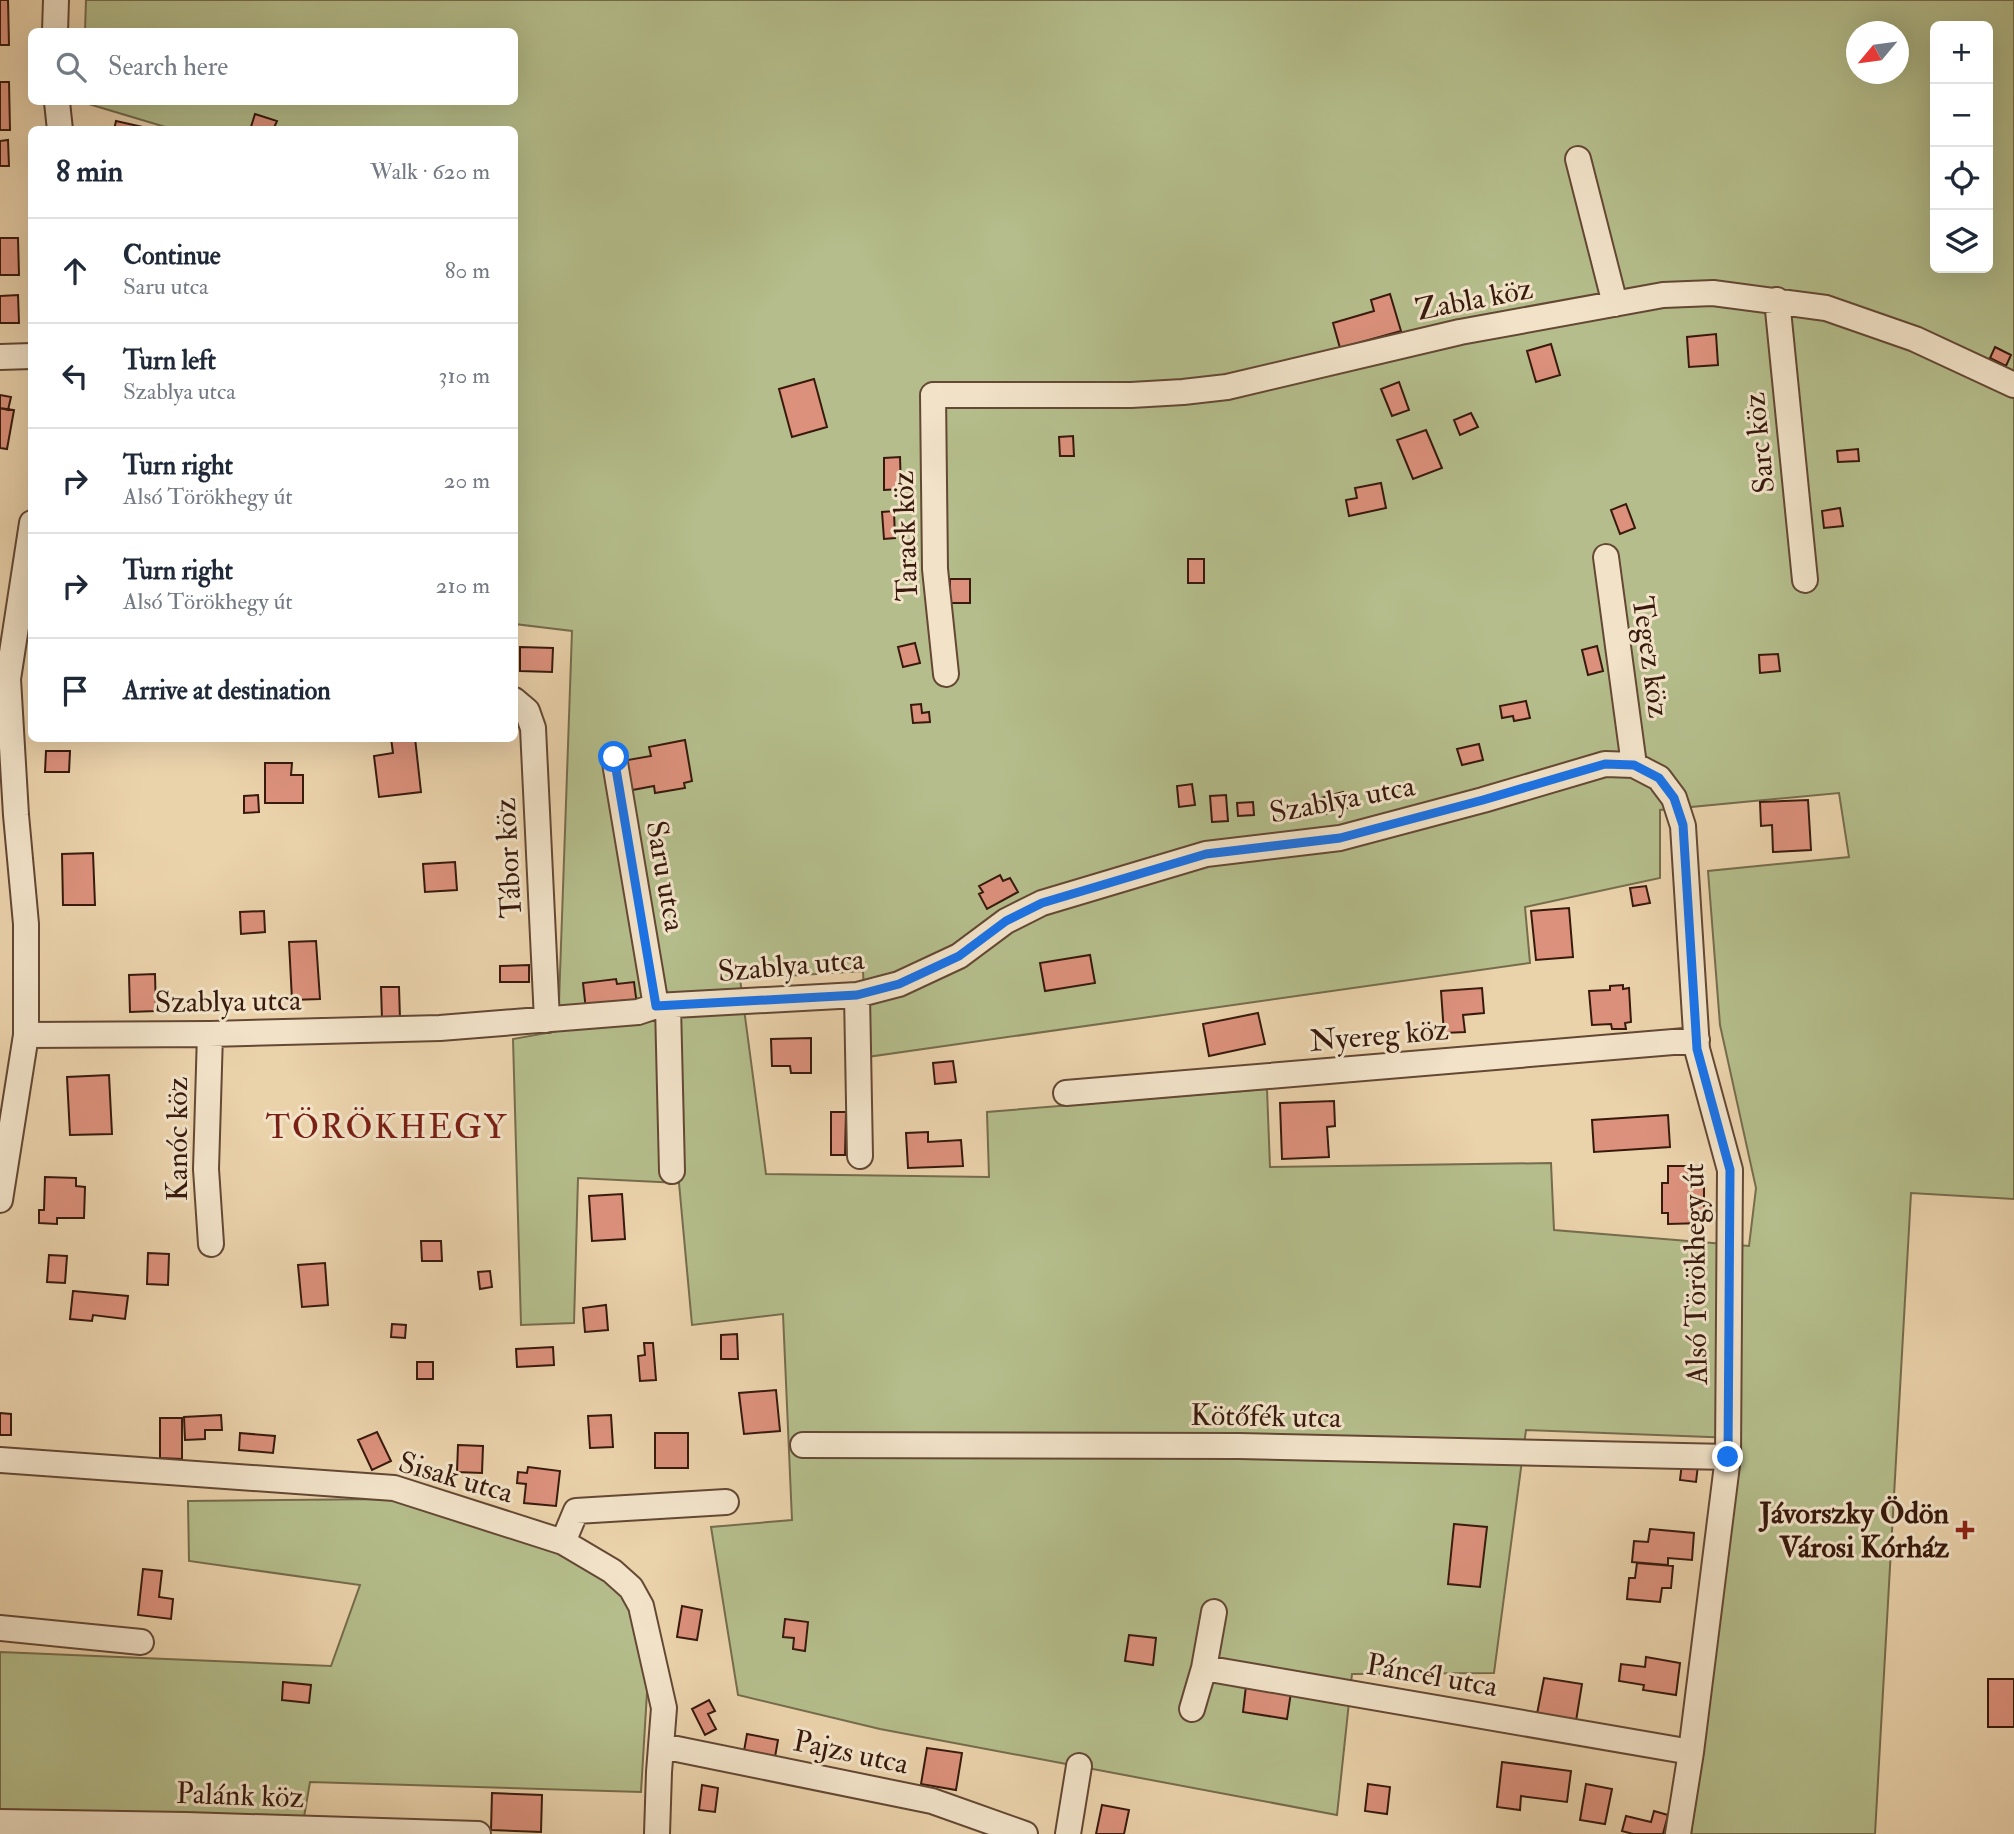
<!DOCTYPE html>
<html lang="en">
<head>
<meta charset="utf-8">
<style>
  :root { --surface:#fff; --page:#f2f2f3; --text:#1f2937; --muted:#747a83; --line:#e0e1e3 }
  body { margin:0; font-family:"IM FELL Double Pica",serif; background:var(--page); color:var(--text) }
  .controls { position:absolute; right:21px; top:21px; display:grid; overflow:hidden; border-radius:10px; box-shadow:0 7px 28px #0002 }
  .controls button { width:63px; height:63px; display:grid; place-items:center; padding:0; border:0; border-bottom:2px solid var(--line); background:var(--surface); color:var(--text); font:35px sans-serif }
  .compass { position:absolute; left:1846px; top:21px; width:63px; height:63px; border-radius:50%; background:var(--surface); box-shadow:0 7px 28px #0002; rotate:241deg }
  .stop { position:absolute; width:21px; height:21px; margin:-16px; border:5px solid #1a73e8; border-radius:50%; background:#fff }
  .stop.end { background:#1a73e8; border-color:#fff; box-shadow:0 2px 7px #0008 }
  .list { margin:0; padding:0; list-style:none }
  h2 { display:flex; justify-content:space-between; align-items:center; height:91px; margin:0; padding:0 28px; font-size:30px }
  h2 small { font-size:23px; font-weight:400; color:var(--muted) }
  .list li { display:grid; grid-template-columns:46px 1fr auto; gap:21px; align-items:center; box-sizing:border-box; height:105px; padding:0 28px; border-top:2px solid var(--line) }
  .list b { display:block; font-size:26px; white-space:nowrap }
  .list p { margin:0; font-size:23px; white-space:nowrap; color:var(--muted) }
  .list em { font-size:23px; font-style:normal; color:var(--muted) }
  .icon { flex:none; width:38px; height:38px; fill:none; stroke:currentColor; stroke-width:2; stroke-linecap:round; stroke-linejoin:round }
  .map { position:relative; flex:none; width:2014px; height:1834px; overflow:hidden }
  .search { position:absolute; background:var(--surface); box-shadow:0 7px 28px #0002; left:28px; top:28px; width:490px; height:77px; display:flex; align-items:center; gap:18px; box-sizing:border-box; padding:0 24px; border-radius:10px; color:var(--muted); font-size:26px }
  .panel { position:absolute; background:var(--surface); box-shadow:0 7px 28px #0002; left:28px; top:126px; width:490px; height:616px; border-radius:10px }
  .map>svg:first-child { display:block }
  .green { fill:#b4bd8b; stroke:#766c4c; stroke-width:2; fill-rule:evenodd }
  .building { fill:#dc917c; stroke:#381a0d; stroke-width:2 }
  .lines { fill:none; stroke-linecap:round; stroke-linejoin:round }
  .minor-casing { stroke:#644834; stroke-width:28 }
  .minor { stroke:#f1e2c8; stroke-width:24 }
  .route { stroke:#1a73e8; stroke-width:9 }
  .poi-dot { fill:#8f2418; stroke:#f1e2c8; stroke-width:2.5 }
  .labels { text-anchor:middle; stroke-width:6; stroke-linejoin:round; paint-order:stroke }
  .street-label { font-size:30px; fill:#381a0d; stroke:#f1e2c8 }
  .poi-label { font-size:30px; font-weight:bold; fill:#381a0d; stroke:#f1e2c8; text-anchor:end }
  .quarter-label { font-size:33px; letter-spacing:2px; fill:#7a1f14; stroke:#f1e2c8 }
</style>
</head>
<body>
<div class="map">
<svg width="2014" height="1834" viewBox="0 0 2014 1834">
  <rect width="100%" height="100%" fill="#ead2ab"/>
  <filter id="stains"><feTurbulence type="fractalNoise" baseFrequency=".00286" numOctaves="4"/><feColorMatrix values="0 0 0 0 .2 0 0 0 0 .09 0 0 0 0 .02 0 0 0 .5 -.17"/></filter>
  <radialGradient id="worn" r=".72"><stop offset=".6" stop-color="#630" stop-opacity="0"/><stop offset="1" stop-color="#630" stop-opacity=".3"/></radialGradient>
  <path class="green" d="M86,0H2014V1199L1911,1193L1875,1834H1691L1733,1489L1735,1438L1526,1430L1494,1673L1352,1674L1337,1815L880,1729L738,1695L711,1527L792,1520L783,1314L692,1325L679,1183L578,1178L574,1323L521,1325L513,1039L558,1031L572,631L515,624L514,130L172,129L82,102H514V32L85,31ZM1935,26H1988V268H1935ZM1856,32H1898V74H1856ZM1839,793L1849,857L1708,871L1720,1025L1756,1188L1749,1246L1554,1230L1551,1163L1270,1167L1267,1089L987,1112L989,1177L766,1174L740,979L863,971L867,1057L1530,963L1525,907L1660,878V810Z
    M391,1499L555,1552L604,1576L631,1603L650,1643L641,1792L310,1782L303,1823L0,1814V1652L331,1666L360,1585L189,1561L188,1501Z"/>
  <path class="building" d="M0,0H8L9,45H0Z
    M0,82H9L10,130H0Z
    M255,114L277,121L273,130H250Z
    M116,121L156,130H114Z
    M8,140L9,166H0V141Z
    M0,238H18L19,275H0Z
    M1390,294L1401,331L1340,348L1333,323L1374,311L1371,300Z
    M18,295L19,323H0V296Z
    M1716,334L1718,365L1689,367L1687,337Z
    M1551,344L1560,375L1536,382L1527,351Z
    M1995,347L2011,355L2006,366L1990,358Z
    M814,379L827,427L792,437L779,389Z
    M1399,382L1409,410L1392,416L1381,389Z
    M0,395L11,397L8,410L0,408Z
    M0,408L14,410L7,449L0,448Z
    M1471,413L1478,427L1460,435L1454,420Z
    M1426,430L1442,468L1413,479L1397,440Z
    M1073,436L1074,456H1060L1059,437Z
    M1858,449L1859,461L1838,462L1837,451Z
    M900,457L901,489L884,490V458Z
    M1381,483L1386,508L1349,516L1346,500L1357,498L1355,488Z
    M1626,504L1635,528L1620,534L1611,510Z
    M1840,508L1843,526L1824,528L1822,511Z
    M894,511L895,538L884,539L882,512Z
    M1188,559H1204V583H1188Z
    M950,579H970V603H950Z
    M915,643L920,663L903,667L898,647Z
    M1597,646L1603,671L1588,675L1582,650Z
    M520,647L553,648L552,672L520,671Z
    M1778,654L1780,671L1760,673L1759,655Z
    M1526,701L1530,718L1514,721L1513,716L1502,718L1500,706Z
    M921,704L922,713L929,712L930,722L913,723L911,705Z
    M391,738H415L421,792L379,797L374,756L393,753Z
    M685,740L692,781L684,783L685,788L655,793L654,786L627,791L622,761L651,756L649,747Z
    M1479,744L1483,760L1462,765L1457,749Z
    M46,751H70L69,772H45Z
    M265,763H292L291,775H303V803H265Z
    M1192,784L1195,805L1179,807L1177,786Z
    M1343,792L1347,808L1325,814L1321,798Z
    M258,795L259,812L244,813V796Z
    M1226,795L1228,821L1212,822L1210,796Z
    M1808,800L1811,850L1773,852L1772,825L1761,826L1760,802Z
    M1253,802L1254,815L1238,816L1237,803Z
    M93,853L95,905H63L62,854Z
    M455,862L457,890L425,892L423,864Z
    M1000,875L1003,881L1010,878L1018,892L987,909L979,894L983,892L979,886Z
    M1646,886L1650,903L1633,906L1630,888Z
    M1569,908L1573,957L1536,960L1531,911Z
    M264,911L265,932L241,934L240,912Z
    M316,941L320,999L292,1000L289,942Z
    M1090,955L1095,983L1045,991L1040,963Z
    M529,965V982H500V966Z
    M155,974L156,1011L130,1012L129,975Z
    M616,979L617,984L634,982L637,1005L586,1010L583,983Z
    M1623,985V989L1629,988L1631,1022L1625,1023L1626,1029H1612L1611,1024L1592,1025L1589,991L1610,990V986Z
    M381,987H399L400,1019L382,1020Z
    M1482,988L1484,1013L1463,1015L1465,1032L1444,1033L1441,991Z
    M1258,1013L1265,1044L1209,1056L1203,1024Z
    M811,1038V1073H791L790,1066H772L771,1039Z
    M953,1061L956,1082L935,1084L933,1063Z
    M109,1075L112,1134L70,1135L67,1077Z
    M1334,1101L1335,1126L1327,1127L1329,1157L1282,1159L1280,1103Z
    M831,1112H846L845,1155H831Z
    M1668,1115L1670,1147L1594,1152L1592,1120Z
    M928,1132V1142L961,1140L963,1166L908,1168L906,1133Z
    M1668,1166H1704V1223L1668,1224V1213H1662V1183H1668Z
    M45,1177L76,1178V1186L85,1187L84,1218H57V1224L39,1223V1210H44Z
    M622,1194L625,1239L592,1241L589,1196Z
    M421,1241H441L442,1261H422Z
    M148,1253L169,1254L168,1285L147,1284Z
    M49,1255L67,1256L65,1283L47,1282Z
    M325,1263L328,1305L302,1307L298,1265Z
    M490,1271L492,1287L480,1289L478,1272Z
    M73,1291L128,1296L125,1319L93,1315L92,1321L70,1319Z
    M606,1305L608,1330L585,1332L583,1308Z
    M392,1324L406,1325L405,1338L391,1337Z
    M737,1334L738,1359H721V1335Z
    M644,1343H653L656,1380L640,1381L638,1356L645,1355Z
    M553,1347L554,1365L517,1367L516,1349Z
    M417,1362H433V1379H417Z
    M776,1390L780,1431L744,1434L739,1393Z
    M0,1413L11,1414V1435H0Z
    M221,1415L222,1430H205V1439L185,1440L184,1417Z
    M611,1415L613,1447L590,1448L588,1416Z
    M160,1418H182V1459L160,1458Z
    M377,1432L391,1461L372,1470L358,1440Z
    M240,1433L275,1436L273,1453L239,1450Z
    M655,1433H688V1468H655Z
    M458,1445L483,1446L482,1473L457,1472Z
    M1682,1463L1698,1465L1696,1482L1680,1480Z
    M528,1467L560,1471L556,1506L524,1503L526,1484L517,1483L518,1472L527,1473Z
    M1454,1524L1487,1527L1480,1587L1448,1584Z
    M1650,1529L1694,1533L1692,1560L1668,1558V1565L1632,1562L1634,1541L1648,1542Z
    M1637,1563L1673,1566L1671,1588H1662L1660,1602L1627,1599L1629,1578H1635Z
    M143,1569L162,1571L159,1597L173,1599L171,1619L138,1615Z
    M682,1606L702,1610L697,1640L677,1637Z
    M785,1619L808,1622L805,1651L793,1649L794,1638L783,1637Z
    M1129,1635L1156,1638L1153,1665L1125,1661Z
    M1646,1657L1680,1663L1676,1695L1643,1690L1644,1685L1619,1681L1621,1664L1645,1667Z
    M1544,1678L1582,1684L1576,1721L1537,1714Z
    M1988,1679H2014V1727H1988Z
    M283,1682L311,1685L309,1703L282,1700Z
    M1246,1686L1291,1692L1287,1719L1243,1712Z
    M709,1700L715,1711L708,1714L716,1729L705,1735L692,1709Z
    M747,1734L778,1740L775,1757L744,1751Z
    M927,1748L962,1753L956,1790L921,1784Z
    M1502,1762L1571,1771L1567,1802L1521,1796L1520,1810L1497,1807Z
    M1368,1784L1390,1787L1387,1814L1365,1811Z
    M1586,1784L1612,1789L1605,1824L1580,1820Z
    M702,1785L718,1788L715,1812L699,1810Z
    M492,1793L542,1795L541,1832L491,1830Z
    M1102,1805L1129,1810L1124,1834H1096Z
    M1654,1811L1668,1815L1663,1834H1633L1622,1831L1626,1816L1651,1822Z"/>
  <g class="lines">
    <g class="minor-casing">
      <path id="minor" d="M55,32L56,0
        M57,102L60,130
        M1578,159L1615,304
        M1777,300L1805,580
        M0,357L32,356
        M1606,557L1634,765
        M946,674L935,569L933,395H1131L1183,392L1227,387L1460,332L1663,295L1713,293L1826,308L1915,339L2014,385
        M514,700L527,711L533,728L547,1020
        M614,757L656,1006
        M857,995L860,1156
        M668,1006L672,1171
        M210,1034L206,1169L211,1244
        M26,1035L210,1034L440,1028L638,1012L656,1006L857,995L899,984L959,956L1006,921L1042,903L1206,854L1340,838L1483,800L1605,764L1634,765L1659,778L1674,798L1683,826L1697,1049L1730,1170L1728,1457L1691,1752L1678,1834
        M1066,1093L1697,1040
        M0,1200L26,1035V924L16,815L8,679L32,523
        M803,1445L1239,1446L1728,1457
        M0,1460L394,1488L563,1542L612,1571L631,1588L641,1606L664,1708L659,1772L657,1834
        M563,1542L576,1511L726,1502
        M0,1628L141,1642
        M1204,1668L1214,1612
        M1192,1709L1204,1668L1691,1752
        M662,1746L932,1801L1025,1834
        M0,1822L186,1825L478,1834
        M1068,1834L1079,1766"/>
    </g>
    <use href="#minor" class="minor"/>
  </g>
  <g class="lines">
    <path class="route" d="M614,757L656,1006L857,995L899,984L959,956L1006,921L1042,903L1206,854L1340,838L1483,800L1605,764L1634,765L1659,778L1674,798L1683,825L1697,1049L1730,1170L1728,1457"/>
  </g>
  <path class="poi-dot" d="M1961.5 1519.5h7v7h7v7h-7v7h-7v-7h-7v-7h7z"/>
  <g class="labels">
    <g class="street-label">
      <text transform="translate(1474 299) rotate(-11)" y="10">Zabla köz</text>
      <text transform="translate(1759 443) rotate(-96)" y="10">Sarc köz</text>
      <text transform="translate(905 536) rotate(-92)" y="10">Tarack köz</text>
      <text transform="translate(1651 657) rotate(82)" y="10">Tegez köz</text>
      <text transform="translate(1342 799) rotate(-11)" y="10">Szablya utca</text>
      <text transform="translate(508 858) rotate(-93)" y="10">Tábor köz</text>
      <text transform="translate(666 876) rotate(80)" y="10">Saru utca</text>
      <text transform="translate(791 965) rotate(-5)" y="10">Szablya utca</text>
      <text transform="translate(228 1001) rotate(-1)" y="10">Szablya utca</text>
      <text transform="translate(1379 1035) rotate(-5)" y="10">Nyereg köz</text>
      <text transform="translate(177 1139) rotate(-90)" y="10">Kanóc köz</text>
      <text transform="translate(1695 1274) rotate(-91)" y="10">Alsó Törökhegy út</text>
      <text transform="translate(1266 1416) rotate(1)" y="10">Kötőfék utca</text>
      <text transform="translate(456 1477) rotate(16)" y="10">Sisak utca</text>
      <text transform="translate(1432 1675) rotate(10)" y="10">Páncél utca</text>
      <text transform="translate(851 1752) rotate(12)" y="10">Pajzs utca</text>
      <text transform="translate(240 1795) rotate(2)" y="10">Palánk köz</text>
    </g>
    <g class="poi-label">
      <text x="1949" y="1523">Jávorszky Ödön<tspan x="1949" dy="34">Városi Kórház</tspan></text>
    </g>
    <g class="quarter-label">
      <text x="387" y="1138">TÖRÖKHEGY</text>
    </g>
  </g>
  <rect width="100%" height="100%" filter="url(#stains)"/>
  <rect width="100%" height="100%" fill="url(#worn)"/>
</svg>
<div class="controls">
<button>+</button>
<button>−</button>
<button><svg class="icon" aria-label="locate" viewBox="0 0 24 24"><circle cx="12" cy="12" r="6"/><path d="M12 2v4M12 18v4M2 12h4M18 12h4"/></svg></button>
<button><svg class="icon" aria-label="layers" viewBox="0 0 24 24"><path d="M12 4l9 5-9 5-9-5zM3 14l9 5 9-5"/></svg></button>
</div>
<svg class="compass" viewBox="-18 -18 36 36"><path d="M0-13l5 13h-10z" fill="#e53935"/><path d="M0 13l5-13h-10z" fill="#747a83"/></svg>
<div class="stop" style="left:614px;top:757px"></div>
<div class="stop end" style="left:1728px;top:1457px"></div>
<div class="search"><svg class="icon" aria-label="search" viewBox="0 0 24 24"><circle cx="10" cy="10" r="6"/><path d="M15 15l6 6"/></svg>Search here</div>
<section class="panel">
<h2>8 min<small>Walk · 620 m</small></h2>
<ul class="list">
<li><svg class="icon" aria-label="ahead" viewBox="0 0 24 24"><path d="M12 20V5M6 11l6-6 6 6"/></svg><div><b>Continue</b><p>Saru utca</p></div><em>80 m</em></li>
<li><svg class="icon" aria-label="left" viewBox="0 0 24 24"><path d="M17 20v-9H6M10 6l-5 5 5 5"/></svg><div><b>Turn left</b><p>Szablya utca</p></div><em>310 m</em></li>
<li><svg class="icon" aria-label="right" viewBox="0 0 24 24"><path d="M7 20v-9h11M14 6l5 5-5 5"/></svg><div><b>Turn right</b><p>Alsó Törökhegy út</p></div><em>20 m</em></li>
<li><svg class="icon" aria-label="right" viewBox="0 0 24 24"><path d="M7 20v-9h11M14 6l5 5-5 5"/></svg><div><b>Turn right</b><p>Alsó Törökhegy út</p></div><em>210 m</em></li>
<li><svg class="icon" aria-label="arrive" viewBox="0 0 24 24"><path d="M6 21V4h12l-3 4 3 4H6"/></svg><div><b>Arrive at destination</b></div></li>
</ul>
</section>
</div>
</body>
</html>
